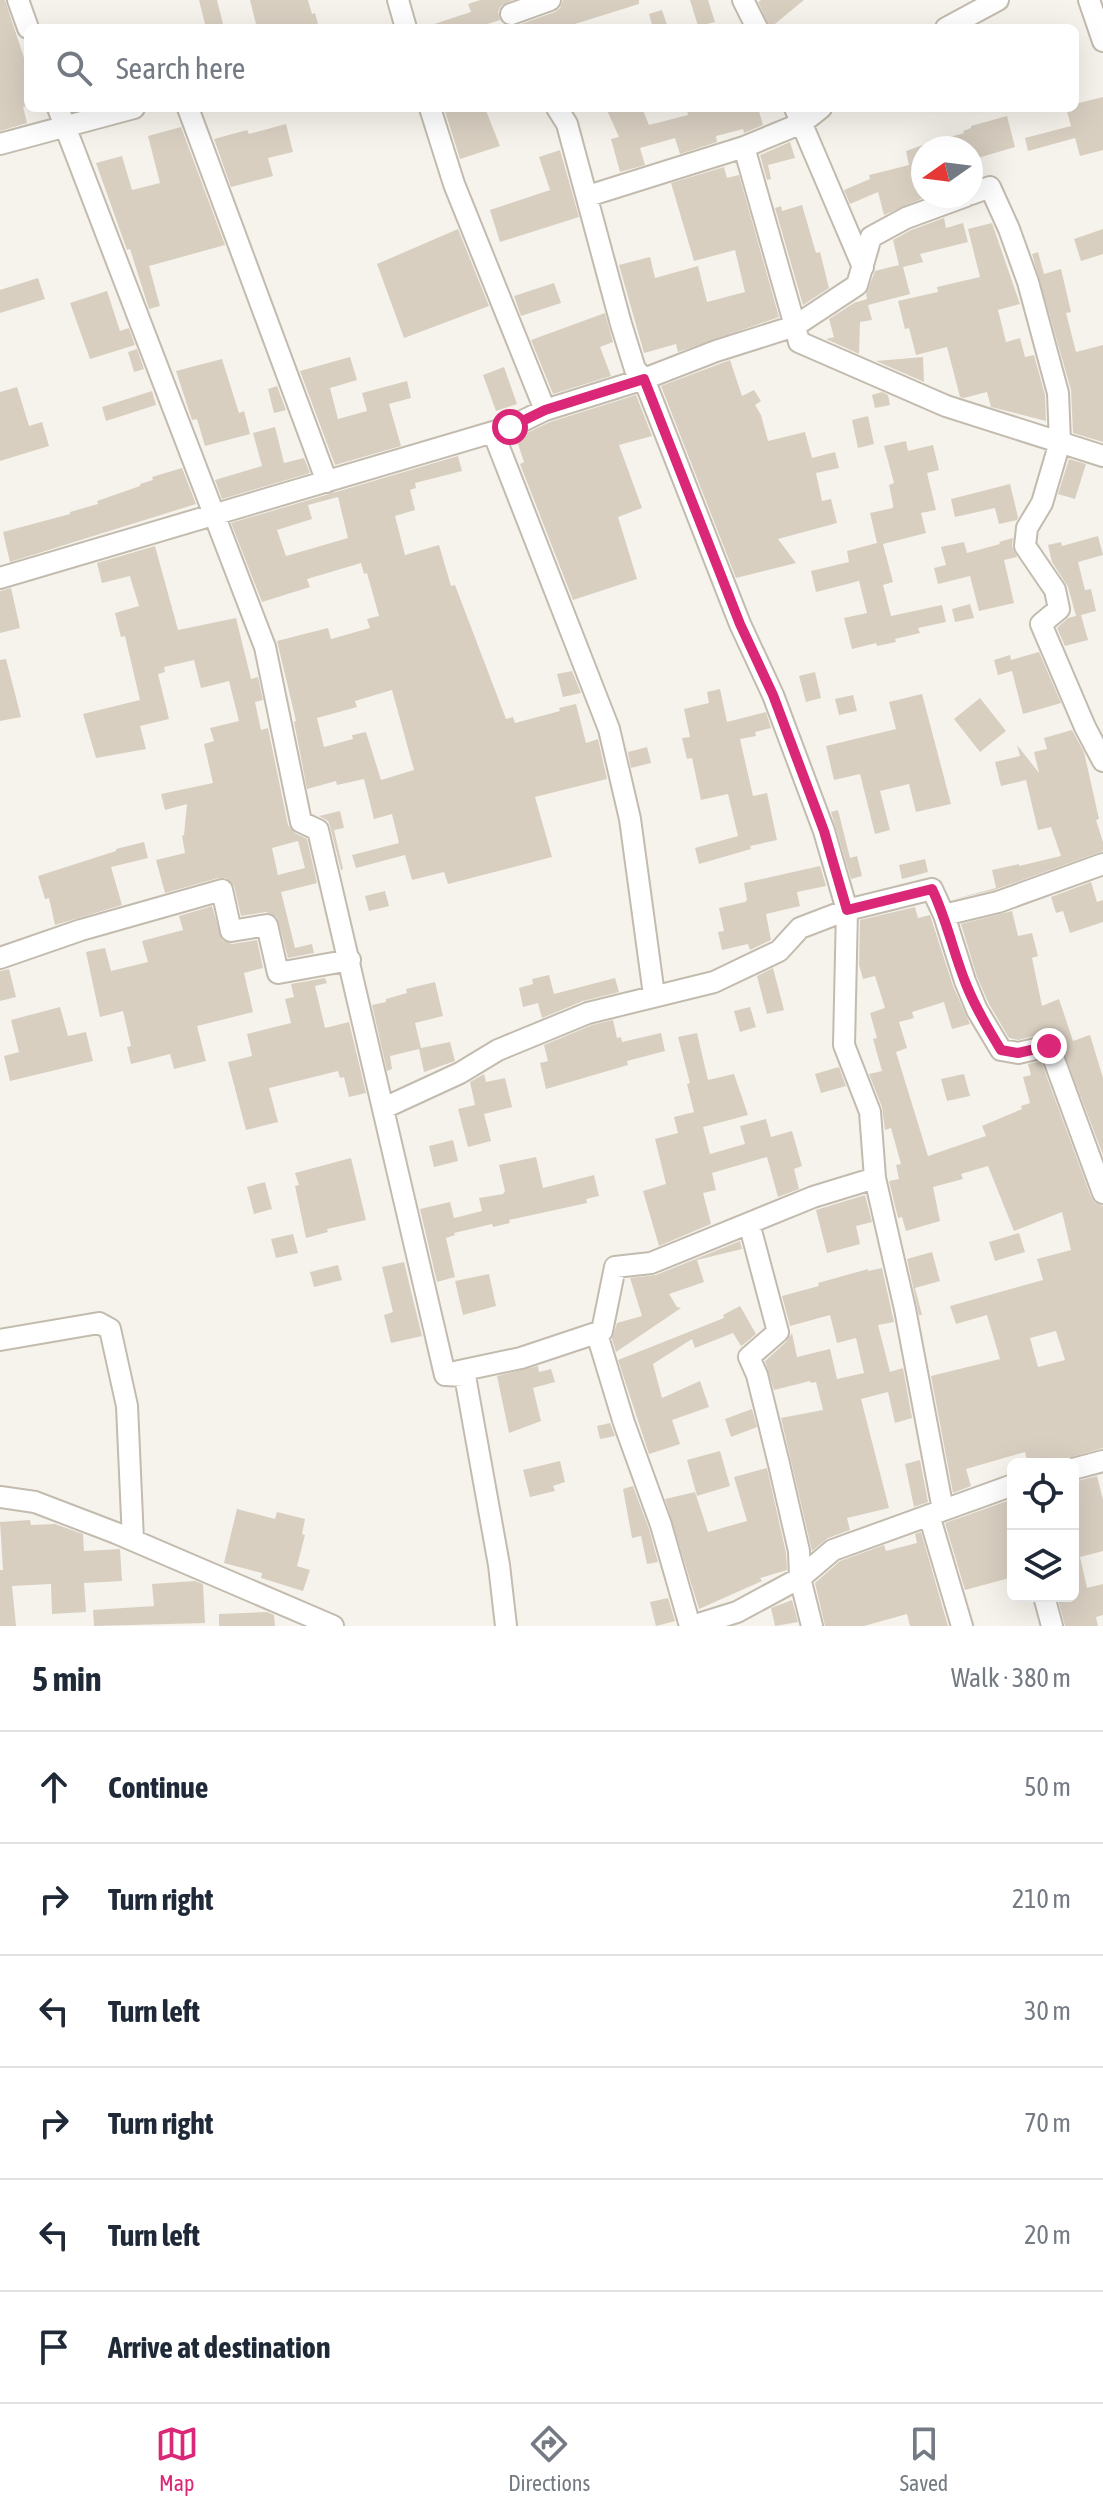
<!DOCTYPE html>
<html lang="en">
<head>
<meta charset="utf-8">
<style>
  :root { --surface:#fff; --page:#f6f6f7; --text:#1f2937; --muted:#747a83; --line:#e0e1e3; --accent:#db2777 }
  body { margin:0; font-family:"Asap Condensed",sans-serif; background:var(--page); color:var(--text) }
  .controls { position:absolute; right:24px; bottom:24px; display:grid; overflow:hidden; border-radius:12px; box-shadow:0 8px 32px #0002 }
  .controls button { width:72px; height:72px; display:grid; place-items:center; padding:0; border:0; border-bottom:2px solid var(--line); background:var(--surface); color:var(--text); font:40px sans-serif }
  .compass { position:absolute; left:911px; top:136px; width:72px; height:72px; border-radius:50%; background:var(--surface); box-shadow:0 8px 32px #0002; rotate:256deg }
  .stop { position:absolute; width:24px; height:24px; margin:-18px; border:6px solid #db2777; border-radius:50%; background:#fff }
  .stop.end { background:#db2777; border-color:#fff; box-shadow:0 2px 8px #0008 }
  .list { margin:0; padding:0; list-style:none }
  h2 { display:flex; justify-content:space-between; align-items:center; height:104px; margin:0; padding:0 32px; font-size:34px }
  h2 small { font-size:26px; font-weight:400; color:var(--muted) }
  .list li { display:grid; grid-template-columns:52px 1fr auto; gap:24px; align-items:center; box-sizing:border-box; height:112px; padding:0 32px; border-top:2px solid var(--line) }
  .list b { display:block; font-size:30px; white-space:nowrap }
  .list em { font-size:26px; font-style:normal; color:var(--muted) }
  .icon { flex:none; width:44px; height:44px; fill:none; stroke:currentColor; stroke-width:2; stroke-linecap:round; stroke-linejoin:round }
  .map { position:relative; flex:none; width:1103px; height:1626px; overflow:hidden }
  .search { position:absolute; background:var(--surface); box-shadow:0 8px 32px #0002; left:24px; right:24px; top:24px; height:88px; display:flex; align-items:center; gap:20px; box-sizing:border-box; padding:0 28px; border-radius:12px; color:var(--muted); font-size:30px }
  .sheet { height:776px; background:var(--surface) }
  nav { display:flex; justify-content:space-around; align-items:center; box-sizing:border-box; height:112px; border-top:2px solid var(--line); background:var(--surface); font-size:22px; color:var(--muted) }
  nav a { display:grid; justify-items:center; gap:4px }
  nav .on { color:var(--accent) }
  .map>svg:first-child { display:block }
  .building { fill:#d8cfc1; fill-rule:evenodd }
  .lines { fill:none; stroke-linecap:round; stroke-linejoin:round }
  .street-casing { stroke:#c2bbae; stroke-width:24 }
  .street { stroke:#fff; stroke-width:20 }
  .route { stroke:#db2777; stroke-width:10 }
</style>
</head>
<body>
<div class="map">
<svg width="1103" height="1626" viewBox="0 0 1103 1626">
  <rect width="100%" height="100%" fill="#f6f3ec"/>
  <path class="building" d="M0,0H5L28,70V106L23,107L27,123L0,131Z
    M199,0H217L224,28H206Z
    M250,0H308L312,14L315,13L319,28H257Z
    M480,0H512L501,6L498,12L500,20L475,28H431V25L471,12L468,4Z
    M563,0H639V4L562,28H519L518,25L555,12L560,8Z
    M690,0H708L715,22L698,26Z
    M761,0H804L770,28L758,2Z
    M662,10L668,28H653L649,14Z
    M1103,97V150L1080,156L1075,138L1028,151L1025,138L1071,126L1066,108H1075V104Z
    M444,108H485L500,146L460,159Z
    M606,108H642L649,125L688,115L687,110L696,108H758L763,125L744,133L743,129L716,136L717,142L680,154L675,138L640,148L645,165L620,172L611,139L619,137Z
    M1007,116L1015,147L971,160V148H926V144L964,133L963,131L971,128V126Z
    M286,124L293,152L268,158L273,176L231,187L214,139L247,130L249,134Z
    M181,127L225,245L149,266L160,306L149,309L130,249L127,250L96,163L122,156L132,190L160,183L148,136Z
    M790,142L795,158L768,165L771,179L767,180L760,155Z
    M923,145V196H928L884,215L878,192L850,204L844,190L870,179L869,175L909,165L906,151Z
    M560,150L579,217L500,242L490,210L550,190L539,157Z
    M724,167L727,178L739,175L779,317L678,352L676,344L644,353L619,265L650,257L655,278L698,266L707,302L745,292L735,250L694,261L671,183Z
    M802,205L816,253L820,252L829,288L803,305L775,208L781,206L782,211Z
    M944,218L946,228L963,223L968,242L920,254L923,262L903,267L910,294L868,305L872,320L860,322L859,354L826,339L834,337L829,319L854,303L867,299L866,294L875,271L899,265L893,240L911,230Z
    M992,223L1020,304L998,310L1006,342L1020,338L1025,357L1034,355L1045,395L1046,421L991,407L987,392L964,398L960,397L947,347L916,355L909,328L905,329L898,301L938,292L937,287L980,277L968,229Z
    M458,229L489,306L404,338L377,264Z
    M1103,229V254L1081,261L1074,239Z
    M1038,252L1044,274L1061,269L1071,312L1066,313L1076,352L1103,345V442L1073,433L1071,390L1032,254Z
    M38,278L45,299L0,313V290Z
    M554,283L561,303L521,316L514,296Z
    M107,291L120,331L129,328L135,345L90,359L70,303Z
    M605,313L613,342L600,347L611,376L553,394L531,340Z
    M137,349L144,369L134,372L128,352Z
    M350,357L357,380L330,388L338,419L367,411L362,393L407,381L411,398L389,404L401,446L335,465L300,371Z
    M923,357L924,382L876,361Z
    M222,359L239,413L244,411L250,434L205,446L197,419L192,420L176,371Z
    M730,360L742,396L754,390L761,401L755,405L761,415L768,441L805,432L812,458L835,452L839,468L816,473L822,501L831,499L837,523L778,539L796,563L736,578L661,386Z
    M504,367L517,404L496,411L483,375Z
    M277,386L286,410L274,413L268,389Z
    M17,387L29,426L42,422L49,446L0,461V392Z
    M152,391L156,405L106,421L102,407Z
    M882,392L888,395L890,405L875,408L872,395Z
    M636,395L652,436L619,445L642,508L618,517L637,579L573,600L520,464L524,462L516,438L550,422Z
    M868,416L874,444L858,448L852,420Z
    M275,427L284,463L304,458L310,473L222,499L215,480L262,466L253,433Z
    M906,441L908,451L933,445L939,470L927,473L936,510L921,513L926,533L883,544L893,582L883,585L891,616L942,605L946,622L918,628L920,633L895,639L896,642L877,646L876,643L852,649L844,618L867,613L859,581L816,592L811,571L849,562L847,551L877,543L870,513L893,508V504L889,485L894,483L884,446Z
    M458,456L462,471L415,483L416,488L410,490L415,510L395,516L405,555L439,545L451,586L455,585L506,719L513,717L515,723L560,711L559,708L576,704L586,743L598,739L607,779L535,797L552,857L448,884L444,872L412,880L405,855L356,868L352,855L399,843L392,814L374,819L364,779L337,785L336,781L307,789L294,722L296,721L277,641L328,628L331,639L370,628L367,619L379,616L367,573L364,574L361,563L307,579L310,587L262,602L231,523ZM338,497L348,538L286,556L277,530L312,519L308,505ZM392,690L414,770L381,780L366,732L352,735L353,739L324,747L317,718L357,707L355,701Z
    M1069,459L1086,464L1075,499L1058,494Z
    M182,468L196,504L10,562L3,532L70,514V512L98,504L97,501L140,486V484L153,480L152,477Z
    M1010,484L1018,517L1017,520L999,524L995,508L955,517L951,499Z
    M1098,536L1103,555L1078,562L1085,590L1091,589L1096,611L1081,615L1088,640L1065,646L1057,628L1068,618L1076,616L1068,587L1052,562L1048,545L1061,542L1062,546Z
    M1013,538L1012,546L1017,557L1004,560L1014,603L979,611L970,576L938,584L934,568L946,565L941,547L964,542L967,553L1000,544L999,542Z
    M155,546L178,630L236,618L251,679L258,677L263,700L255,702L261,730L268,728L288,825L295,833L307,839L317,883L281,892L295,948L312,944L314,953L288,958L277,917L266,912L241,916L234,886L226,878H218L165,893L156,860L185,853L182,836L184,835L187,804L165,810L161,794L213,783L204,744L214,741L210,728L239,721L229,681L201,688L194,660L164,667L165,672L158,674L169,719L140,726L146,749L96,758L83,714L140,700L125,636L121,637L115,613L139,606L131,580L130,576L102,583L97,563ZM298,841L305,868L278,875L272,848Z
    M11,588L20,628L0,633V591Z
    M970,604L974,618L955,622L952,609Z
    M1039,652L1061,703L1023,714L1012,671L998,675L994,660L1010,655L1011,660Z
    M6,659L21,717L0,721V660Z
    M572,671L581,693L563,697L557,674Z
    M815,672L821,698L806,702L799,676Z
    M720,689L727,722L766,712L771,728L755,732L756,736L740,739L753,796L767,793L777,840L750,846L751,849L699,864L695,848L738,836L728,794L701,800L692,758L687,759L682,738L690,737L684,709L709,703L707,692Z
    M922,694L951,804L916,812L909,784L880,791L890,830L875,834L860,774L834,780L826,746L896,729L889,702Z
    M853,695L857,711L839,715L835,699Z
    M980,698L1006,731L980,752L954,719Z
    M1072,730L1084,752L1099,819L1096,820L1103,842V851L994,890L951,900L996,888L992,870L1019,864V866L1061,856L1051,827L1038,830L1026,780L1001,786L995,762L1020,756L1017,745L1039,773L1034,752L1047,749L1044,738Z
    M624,732L628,752L647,747L651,763L631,768Z
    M838,810L850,858L857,856L862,876L851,879L831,812Z
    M340,811L344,828L334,830L343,869L341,870L330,826L328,821L319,816Z
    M144,842L148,858L111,867L122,905L55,925L49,898L45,899L38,876L116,851V849Z
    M925,859L928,872L902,879L899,865Z
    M820,866L826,886L797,892L800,906L766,914L771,940L750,950L748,944L722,950L718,932L724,931L719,908L745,902L747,900L744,883Z
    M1091,882L1097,902L1103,900V922L1070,933L1063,911L1056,913L1051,897Z
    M385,891L389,906L369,911L365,896Z
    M212,906L222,940L232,944L257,940L263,968L244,973L253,1012L197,1026L206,1061L174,1069L170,1054L131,1064L127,1047L131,1046L123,1011L100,1017L86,952L105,948L111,971L148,962L142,941L183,930L179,916Z
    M915,907L918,918L930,915L953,986L970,1024L952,1029L944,1002L912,1012L914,1018L899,1022L907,1048L896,1052L928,1156L986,1136L982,1126L1022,1109L1021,1106L1030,1103L1023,1077L1031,1075L1028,1064L1041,1061L1091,1197L1095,1203L1103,1206V1448L1048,1464H1028L1025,1452L966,1469L971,1486L953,1493L931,1376L1000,1359L987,1315L956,1324L950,1306L1043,1280L1037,1259L1071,1250L1062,1212L1014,1231L988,1166L961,1174L963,1179L933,1187L940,1221L906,1231L902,1217L898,1218L889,1181L899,1179L896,1165L901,1164L891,1128L885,1130L882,1107L869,1074L882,1071L873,1039L877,1038L870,1013L885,1008L875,976L863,979L859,965L860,920ZM1056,1331L1065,1360L1038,1367L1030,1338Z
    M1012,911L1018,936L1032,933L1038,956L1032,958L1042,1006L1059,999L1073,1041L1090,1035L1103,1078V1155L1058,1037L1047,1033L1018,1040L1009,1038L989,1004L977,977L961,924Z
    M773,968L784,1010L767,1014L757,976Z
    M9,969L16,997L0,1001V971Z
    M549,975L554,994L615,978L619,992L583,1001L542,1018L538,1003L523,1007L519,988L533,984L532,979Z
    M325,978L327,983L315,986L325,1028L349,1022L366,1093L349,1097L344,1077L340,1078L338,1071L269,1088L278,1122L246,1130L228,1062L252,1056L247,1034L291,1023L285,999L294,997L291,984Z
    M435,982L443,1016L415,1023L421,1048L450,1042L455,1061L424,1072L419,1049L390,1056L392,1069L387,1071L372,1005L386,1002V999L407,993L406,989Z
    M60,1007L68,1036L86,1032L93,1061L10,1081L4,1056L19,1052L11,1020Z
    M750,1007L756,1027L740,1032L734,1011Z
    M613,1020L617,1038L621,1037L622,1042L661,1033L665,1051L627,1061L628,1065L546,1089L540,1063L548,1061L544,1045L592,1025Z
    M697,1033L708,1080L734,1074L748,1115L703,1127L710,1154L745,1144L740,1126L766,1119L771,1137L792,1131L802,1166L794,1169L799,1189L778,1197L767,1157L712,1173L716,1190L703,1193L711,1224L659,1246L643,1191L666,1184L655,1139L678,1133L674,1117L694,1112L687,1084L690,1083L678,1037Z
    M839,1067L846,1086L821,1093L815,1074Z
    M484,1074L486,1082L505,1078L512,1107L484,1114L491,1141L468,1147L458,1109L475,1105L470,1082Z
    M964,1074L970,1096L947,1101L941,1079Z
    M453,1140L458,1161L434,1167L429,1146Z
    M536,1157L543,1188L594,1175L599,1196L586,1199L587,1203L509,1220L510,1223L493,1227L492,1224L454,1233L455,1235L446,1238L455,1277L437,1282L420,1209L450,1202L454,1218L482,1211L479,1198L503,1194L505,1191L499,1165Z
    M351,1158L366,1220L327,1229L328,1232L306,1238L295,1186L299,1185L295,1173Z
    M265,1182L272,1209L254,1214L247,1187Z
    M865,1195L872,1222L856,1226L860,1244L827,1253L816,1210Z
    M1019,1233L1025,1252L995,1261L989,1242Z
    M293,1234L298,1253L276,1258L271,1239Z
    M740,1241L742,1249L697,1260L704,1282L669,1294L677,1307L681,1308L616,1352L612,1339L617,1323L642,1316L630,1278L656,1275Z
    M932,1252L940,1281L915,1288L922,1315H919L907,1259Z
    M404,1262L422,1336L391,1343L384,1315L393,1312L382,1267Z
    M338,1265L342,1280L314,1287L310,1272Z
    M882,1268L894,1322L878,1325L890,1372L903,1368L912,1418L895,1423L888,1392L861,1399L889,1508L847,1518L850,1530L828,1538L812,1551L781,1418L823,1410L816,1382L811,1383L810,1381L774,1390L765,1361L786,1342L792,1333L797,1357L830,1349L837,1379L864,1373L856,1338L837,1343L830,1315L790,1326L782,1296L819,1286L818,1283L868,1269V1271Z
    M489,1274L496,1306L463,1315L455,1281Z
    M740,1306L756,1334L744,1344L741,1346L733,1333L695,1348L692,1339L653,1364L662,1398L700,1381L709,1407L672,1420L680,1444L649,1454L618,1360L724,1318L723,1315Z
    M538,1366L539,1372L551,1369L555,1382L533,1388L541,1421L509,1433L497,1376Z
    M752,1409L757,1427L731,1437L725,1419Z
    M610,1423L615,1436L600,1439L597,1426Z
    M720,1451L730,1486L697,1496L687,1460Z
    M920,1460L928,1502L914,1507L905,1464Z
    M560,1461L565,1482L553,1486L555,1491L530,1497L523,1470Z
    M767,1468L786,1553L787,1570L760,1578L762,1581L699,1609L665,1499L695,1492L708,1532L747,1521L734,1477Z
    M1097,1476L1103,1500V1551L1080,1557L1087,1588L1103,1584V1615L1096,1617L1098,1626H1065L1057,1596H1073V1532L1077,1531L1073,1515V1482Z
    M633,1486L649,1529L658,1562L647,1564L641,1536L632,1538L623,1489Z
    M1013,1499V1577L965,1590L945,1523Z
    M237,1509L275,1519L277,1512L305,1519L302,1534L305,1535L297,1566L310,1570L303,1591L261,1578L262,1573L224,1563Z
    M30,1520L31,1525L55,1524L83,1534L84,1551L120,1549L122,1581L84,1583L86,1612L52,1614L51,1584L12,1586L16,1626H0V1570H3L0,1522Z
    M921,1532L948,1626H910L907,1614L864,1626H825L815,1583L840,1561L884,1545L886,1551L917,1543L915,1534Z
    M195,1581L203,1584L205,1623L94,1626L93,1610L154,1606L152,1584Z
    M668,1598L675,1621L656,1626L650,1602Z
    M792,1600L798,1622L775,1626L771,1608Z
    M267,1612L274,1615L275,1626H219V1614Z"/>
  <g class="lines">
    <g class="street-casing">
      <path id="street" d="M18,0L28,28
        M398,0L406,28
        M743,0L757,28
        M1089,0L1103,41
        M511,14L550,0
        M946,28L998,0
        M58,108L265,647L301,822L318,830L445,1375L465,1376L499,1565L506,1626
        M188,108L327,482
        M430,108L454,184L545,410
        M557,108L567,124L621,324L635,369L644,379L740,624L773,695L824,831L847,910L844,1045L870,1112L875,1178L905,1309L943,1510
        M795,108L863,267
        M0,144L134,108
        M744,147L795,326L857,285L871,237L906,218L966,196
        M971,194L990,187L1009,229L1028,282L1058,393L1060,442L1042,503L1027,528L1025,546L1055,590L1059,609L1041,624L1085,727L1103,761
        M588,196L744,147L802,123L821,108
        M493,432L609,729L630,819L654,995
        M0,578L510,427L545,410L644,379L716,351L795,326L799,342L946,406L1103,456
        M944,915L965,981L977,1010L1001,1050L1018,1053L1049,1046L1103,1193
        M0,958L81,930L222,890L231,931L267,925L278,973L350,960
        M384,1108L460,1073L498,1050L588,1013L714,982L779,951L800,928L847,910L932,889L944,915L998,902L1103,864
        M749,1223L778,1332L749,1357L757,1375L779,1464L799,1551L800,1578L812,1626
        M597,1334L624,1423L661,1525L690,1626
        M0,1340L99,1323L110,1329L127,1406L133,1540
        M450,1373L521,1358L602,1331L615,1267L651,1263L813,1197L875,1178
        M1073,1469L1103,1461
        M0,1497L35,1502L116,1533L333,1626
        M929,1515L962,1626
        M1044,1596L1052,1626
        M692,1626L737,1612L800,1578L833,1550L1013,1485"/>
    </g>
    <use href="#street" class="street"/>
  </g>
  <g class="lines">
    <path class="route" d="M510,427L545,410L644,379L740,624L773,695L824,831L847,910L932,889C947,920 953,952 966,984C975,1007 988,1029 1001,1050L1018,1053L1049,1046"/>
  </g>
</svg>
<div class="controls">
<button><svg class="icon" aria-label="locate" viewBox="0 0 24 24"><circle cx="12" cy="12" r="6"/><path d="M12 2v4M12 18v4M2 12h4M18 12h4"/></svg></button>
<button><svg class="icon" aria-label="layers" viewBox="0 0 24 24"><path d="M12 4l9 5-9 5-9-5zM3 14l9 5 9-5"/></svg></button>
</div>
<svg class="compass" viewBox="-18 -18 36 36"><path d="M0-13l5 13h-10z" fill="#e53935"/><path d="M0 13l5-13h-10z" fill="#747a83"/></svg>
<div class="stop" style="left:510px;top:427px"></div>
<div class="stop end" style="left:1049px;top:1046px"></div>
<div class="search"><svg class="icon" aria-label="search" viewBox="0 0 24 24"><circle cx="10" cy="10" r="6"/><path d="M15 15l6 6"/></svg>Search here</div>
</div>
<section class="sheet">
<h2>5 min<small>Walk · 380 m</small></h2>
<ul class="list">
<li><svg class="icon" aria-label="ahead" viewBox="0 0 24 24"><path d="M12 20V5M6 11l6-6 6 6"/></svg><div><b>Continue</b></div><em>50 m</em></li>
<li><svg class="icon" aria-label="right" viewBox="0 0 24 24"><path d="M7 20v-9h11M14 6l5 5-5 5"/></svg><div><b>Turn right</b></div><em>210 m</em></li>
<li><svg class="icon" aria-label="left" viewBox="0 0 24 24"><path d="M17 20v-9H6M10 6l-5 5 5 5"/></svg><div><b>Turn left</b></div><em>30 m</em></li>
<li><svg class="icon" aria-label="right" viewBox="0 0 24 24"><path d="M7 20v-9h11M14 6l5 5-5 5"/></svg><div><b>Turn right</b></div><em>70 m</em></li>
<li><svg class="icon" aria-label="left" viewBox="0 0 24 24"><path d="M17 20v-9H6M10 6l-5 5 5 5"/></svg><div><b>Turn left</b></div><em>20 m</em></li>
<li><svg class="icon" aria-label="arrive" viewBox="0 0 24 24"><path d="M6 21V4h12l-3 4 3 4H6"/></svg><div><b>Arrive at destination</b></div></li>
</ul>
</section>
<nav>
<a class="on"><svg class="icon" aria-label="map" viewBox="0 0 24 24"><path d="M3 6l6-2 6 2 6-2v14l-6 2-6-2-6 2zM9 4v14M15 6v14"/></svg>Map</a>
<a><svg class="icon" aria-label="directions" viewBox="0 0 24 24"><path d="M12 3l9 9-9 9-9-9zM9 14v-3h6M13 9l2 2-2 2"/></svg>Directions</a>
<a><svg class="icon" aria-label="saved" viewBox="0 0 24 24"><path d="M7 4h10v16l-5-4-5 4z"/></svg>Saved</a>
</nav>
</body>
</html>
